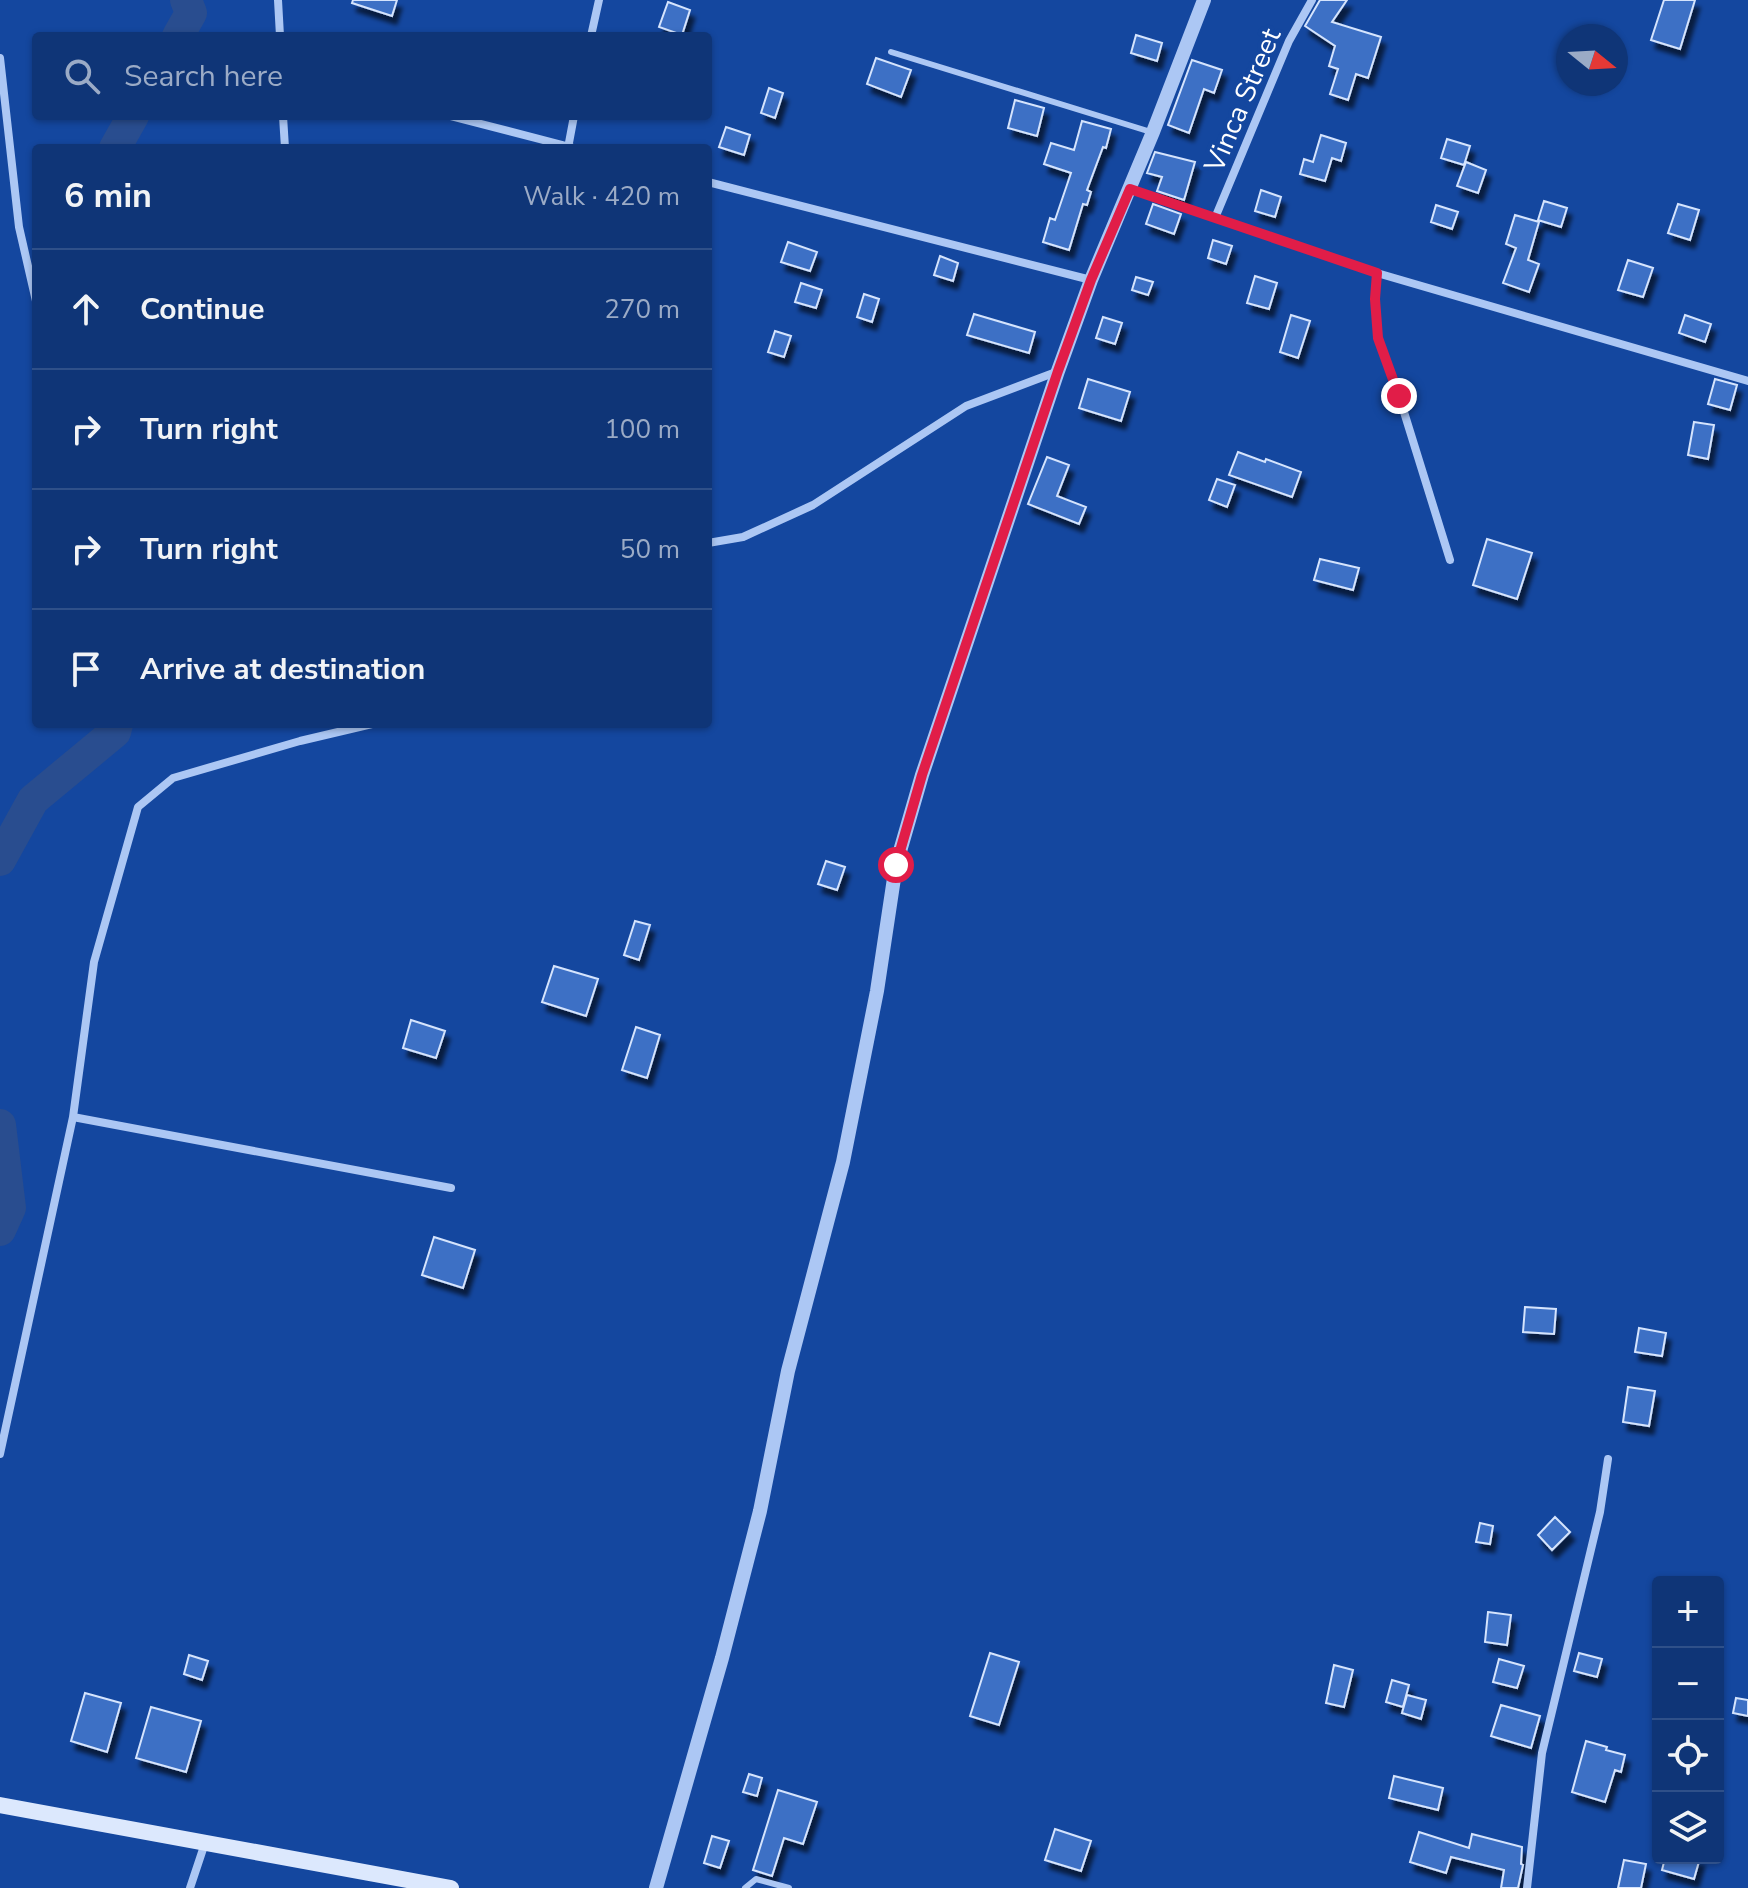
<!DOCTYPE html>
<html lang="en">
<head>
<meta charset="utf-8">
<style>
  :root { --surface:#0f3577; --page:#1d407f; --text:#f1f3f6; --muted:#9babc6; --line:#2f5089 }
  body { margin:0; font-family:"Nunito Sans",sans-serif; background:var(--page); color:var(--text) }
  .controls { position:absolute; right:24px; bottom:24px; display:grid; overflow:hidden; border-radius:8px; box-shadow:0 2px 6px #0004 }
  .controls button { width:72px; height:72px; display:grid; place-items:center; padding:0; border:0; border-bottom:2px solid var(--line); background:var(--surface); color:var(--text); font:40px sans-serif }
  .compass { position:absolute; left:1556px; top:24px; width:72px; height:72px; border-radius:50%; background:var(--surface); box-shadow:0 2px 6px #0004; rotate:108deg }
  .stop { position:absolute; width:24px; height:24px; margin:-18px; border:6px solid #e11d48; border-radius:50%; background:#fff }
  .stop.end { background:#e11d48; border-color:#fff; box-shadow:0 2px 8px #0008 }
  .list { margin:0; padding:0; list-style:none }
  h2 { display:flex; justify-content:space-between; align-items:center; height:104px; margin:0; padding:0 32px; font-size:34px }
  h2 small { font-size:26px; font-weight:400; color:var(--muted) }
  .list li { display:grid; grid-template-columns:52px 1fr auto; gap:24px; align-items:center; box-sizing:border-box; height:120px; padding:0 32px; border-top:2px solid var(--line) }
  .list b { display:block; font-size:30px; white-space:nowrap }
  .list em { font-size:26px; font-style:normal; color:var(--muted) }
  .icon { flex:none; width:44px; height:44px; fill:none; stroke:currentColor; stroke-width:2; stroke-linecap:round; stroke-linejoin:round }
  .map { position:relative; flex:none; width:1748px; height:1888px; overflow:hidden }
  .search { position:absolute; background:var(--surface); box-shadow:0 2px 6px #0004; left:32px; top:32px; width:680px; height:88px; display:flex; align-items:center; gap:20px; box-sizing:border-box; padding:0 28px; border-radius:8px; color:var(--muted); font-size:30px }
  .panel { position:absolute; background:var(--surface); box-shadow:0 2px 6px #0004; left:32px; top:144px; width:680px; height:584px; border-radius:8px }
  .map>svg:first-child { display:block }
  .lines { fill:none; stroke-linecap:round; stroke-linejoin:round }
  .river { stroke:#294d8f; stroke-width:32 }
  .building { fill:#3d70c5; stroke:#d5e4fd; stroke-width:2; filter:url(#shadow) }
  .service { stroke:#acc7f4; stroke-width:6 }
  .minor { stroke:#acc7f4; stroke-width:8 }
  .tertiary { stroke:#acc7f4; stroke-width:14 }
  .secondary { stroke:#dce8fd; stroke-width:16 }
  .route { stroke:#e11d48; stroke-width:10 }
  .labels { text-anchor:middle; stroke-width:8; stroke-linejoin:round; paint-order:stroke }
  .street-label { font-size:28px; fill:#fff; stroke:#14479f }
</style>
</head>
<body>
<div class="map">
<svg width="1748" height="1888" viewBox="0 0 1748 1888">
  <defs>
    <filter id="shadow"><feDropShadow dx="4.5" dy="8" stdDeviation="2" flood-color="#0009"/></filter>
  </defs>
  <rect width="100%" height="100%" fill="#14479f"/>
  <g class="lines">
    <path class="river" d="M178,36L191,13L186,0
      M115,148L133,116
      M0,860L33,800L115,732L117,724
      M0,1125L10,1208L0,1230"/>
  </g>
  <path class="building" d="M353,0H397L392,16L352,3Z
    M1320,0H1347L1332,22L1381,37L1368,78L1356,74L1348,100L1330,94L1338,69L1329,66L1335,46L1305,26Z
    M1664,0H1695L1680,49L1651,40Z
    M668,2L690,10L682,35L659,27Z
    M1136,35L1162,43L1157,61L1131,53Z
    M876,58L911,70L901,97L867,84Z
    M1192,60L1222,70L1214,93L1204,89L1189,133L1168,125Z
    M769,88L783,93L775,118L761,113Z
    M1015,100L1044,108L1037,136L1008,128Z
    M1082,121L1111,129L1106,148L1103,147L1087,190L1091,192L1087,205L1083,204L1069,250L1043,242L1050,218L1055,220L1071,173L1044,164L1051,143L1074,150Z
    M726,127L750,135L744,155L719,147Z
    M1321,135L1346,143L1341,161L1332,158L1325,181L1300,174L1304,159L1313,162Z
    M1447,139L1470,146L1464,165L1441,158Z
    M1155,152L1195,162L1184,200L1157,191L1162,177L1147,173Z
    M1466,162L1486,170L1478,193L1457,186Z
    M1261,190L1281,197L1275,217L1255,211Z
    M1544,201L1567,208L1561,227L1538,220Z
    M1153,204L1181,214L1174,234L1146,224Z
    M1678,204L1699,210L1690,240L1668,233Z
    M1436,205L1458,212L1452,229L1431,222Z
    M1515,215L1539,222L1528,260L1539,264L1529,292L1503,283L1516,248L1506,244Z
    M1213,240L1232,246L1226,264L1208,258Z
    M788,242L817,252L810,271L781,262Z
    M940,256L958,263L953,281L934,275Z
    M1628,260L1653,268L1643,297L1618,290Z
    M1255,276L1277,283L1269,309L1247,303Z
    M1136,277L1153,282L1148,295L1132,290Z
    M801,283L822,290L816,308L795,302Z
    M864,294L879,299L872,322L857,317Z
    M974,314L1035,332L1029,353L967,335Z
    M1291,315L1310,321L1298,358L1280,352Z
    M1685,315L1711,324L1705,342L1679,333Z
    M1103,317L1122,323L1115,344L1096,338Z
    M775,331L791,336L784,357L768,352Z
    M1088,379L1130,392L1121,421L1079,408Z
    M1715,379L1737,385L1730,410L1708,404Z
    M1694,422L1714,425L1708,459L1688,455Z
    M1238,452L1265,462L1266,459L1301,472L1292,497L1229,475Z
    M1047,457L1069,465L1057,496L1086,507L1079,524L1028,504Z
    M1217,479L1235,485L1227,507L1209,500Z
    M1487,539L1532,553L1517,599L1473,585Z
    M1320,559L1359,568L1353,590L1314,580Z
    M826,861L845,867L837,890L818,884Z
    M635,921L650,925L639,960L624,955Z
    M554,966L598,979L586,1016L542,1002Z
    M411,1020L445,1031L436,1058L403,1048Z
    M636,1027L660,1035L647,1078L622,1070Z
    M434,1237L475,1250L463,1288L422,1275Z
    M1525,1307L1556,1309L1554,1334L1523,1332Z
    M1639,1328L1666,1333L1662,1356L1635,1352Z
    M1628,1387L1655,1391L1649,1426L1623,1422Z
    M1555,1517L1570,1532L1552,1550L1538,1535Z
    M1480,1523L1493,1526L1490,1544L1476,1542Z
    M1488,1612L1511,1615L1507,1645L1485,1642Z
    M990,1653L1019,1662L999,1725L970,1716Z
    M1579,1653L1602,1659L1597,1677L1574,1671Z
    M189,1655L208,1661L202,1680L184,1674Z
    M1499,1659L1524,1666L1517,1688L1493,1682Z
    M1334,1665L1353,1670L1344,1707L1326,1703Z
    M1392,1680L1409,1685L1403,1707L1386,1702Z
    M85,1693L121,1703L107,1752L71,1741Z
    M1407,1695L1426,1700L1421,1719L1402,1713Z
    M1736,1698L1748,1700V1716L1733,1713Z
    M1501,1705L1540,1716L1531,1748L1491,1736Z
    M151,1707L201,1721L186,1772L136,1758Z
    M1586,1741L1607,1747L1606,1750L1625,1755L1621,1772L1615,1770L1605,1802L1572,1792Z
    M749,1774L762,1778L757,1796L743,1792Z
    M1394,1776L1443,1788L1438,1810L1389,1798Z
    M778,1790L817,1802L803,1844L784,1838L772,1876L753,1870Z
    M1055,1829L1091,1841L1081,1871L1045,1860Z
    M1419,1832L1469,1848L1472,1834L1522,1847L1521,1864L1523,1865L1518,1888H1501L1504,1870L1451,1857L1446,1873L1410,1862Z
    M712,1836L729,1841L720,1868L704,1863Z
    M1665,1858H1700L1694,1879L1662,1870Z
    M1624,1860L1646,1864L1641,1888H1618Z"/>
  <g class="lines">
    <path class="service" d="M891,52L1151,132
      M745,1888L756,1879L789,1888"/>
    <path class="minor" d="M278,0L280,36
      M591,36L599,0
      M0,58L19,227L36,301
      M283,116L285,148
      M450,116L574,148
      M568,148L574,116
      M708,182L1091,280
      M1130,189L1377,273L1748,381
      M1215,218L1289,41L1312,0
      M1377,273L1375,299L1378,338L1399,396L1450,560
      M708,543L743,537L813,505L966,406L1056,372
      M73,1117L451,1188
      M0,1454L73,1117L94,962L138,807L173,778L300,741L372,724
      M190,1888L205,1843
      M1527,1888L1542,1753L1600,1512L1608,1459"/>
    <path class="tertiary" d="M656,1888L722,1658L760,1511L788,1371L843,1162L877,991L896,865L922,775L1058,371L1091,280L1153,132L1204,0"/>
    <path class="secondary" d="M0,1805L451,1888"/>
  </g>
  <g class="lines">
    <path class="route" d="M896,865L922,775L1058,371L1091,280L1130,189L1377,273L1375,299L1378,338L1399,396"/>
  </g>
  <g class="labels">
    <g class="street-label">
      <text transform="translate(1242 100) rotate(-67)" y="10">Vinca Street</text>
    </g>
  </g>
</svg>
<div class="controls">
<button>+</button>
<button>−</button>
<button><svg class="icon" aria-label="locate" viewBox="0 0 24 24"><circle cx="12" cy="12" r="6"/><path d="M12 2v4M12 18v4M2 12h4M18 12h4"/></svg></button>
<button><svg class="icon" aria-label="layers" viewBox="0 0 24 24"><path d="M12 4l9 5-9 5-9-5zM3 14l9 5 9-5"/></svg></button>
</div>
<svg class="compass" viewBox="-18 -18 36 36"><path d="M0-13l5 13h-10z" fill="#e53935"/><path d="M0 13l5-13h-10z" fill="#9babc6"/></svg>
<div class="stop" style="left:896px;top:865px"></div>
<div class="stop end" style="left:1399px;top:396px"></div>
<div class="search"><svg class="icon" aria-label="search" viewBox="0 0 24 24"><circle cx="10" cy="10" r="6"/><path d="M15 15l6 6"/></svg>Search here</div>
<section class="panel">
<h2>6 min<small>Walk · 420 m</small></h2>
<ul class="list">
<li><svg class="icon" aria-label="ahead" viewBox="0 0 24 24"><path d="M12 20V5M6 11l6-6 6 6"/></svg><div><b>Continue</b></div><em>270 m</em></li>
<li><svg class="icon" aria-label="right" viewBox="0 0 24 24"><path d="M7 20v-9h11M14 6l5 5-5 5"/></svg><div><b>Turn right</b></div><em>100 m</em></li>
<li><svg class="icon" aria-label="right" viewBox="0 0 24 24"><path d="M7 20v-9h11M14 6l5 5-5 5"/></svg><div><b>Turn right</b></div><em>50 m</em></li>
<li><svg class="icon" aria-label="arrive" viewBox="0 0 24 24"><path d="M6 21V4h12l-3 4 3 4H6"/></svg><div><b>Arrive at destination</b></div></li>
</ul>
</section>
</div>
</body>
</html>
